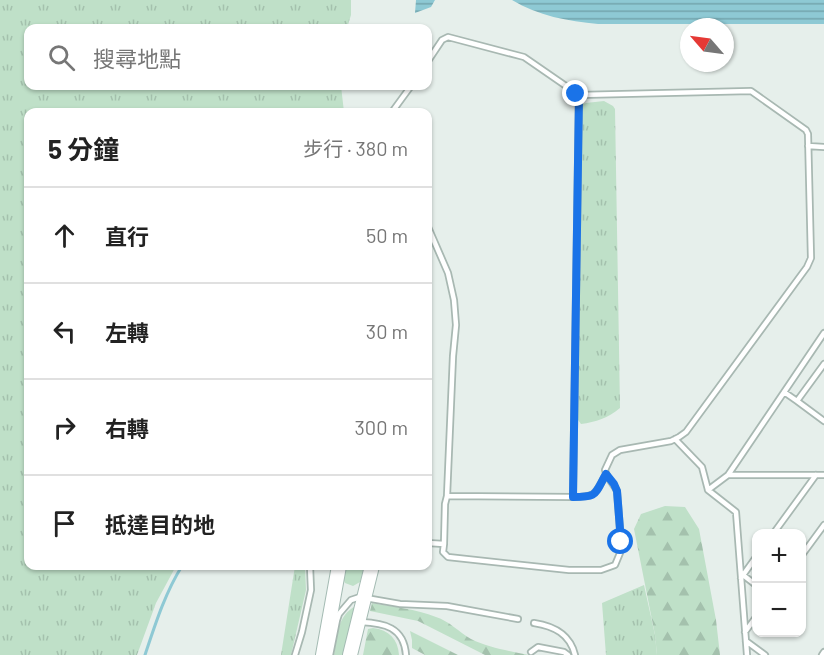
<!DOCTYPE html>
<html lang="zh-TW">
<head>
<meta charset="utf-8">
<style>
  :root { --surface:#fff; --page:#f2f2f2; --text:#222; --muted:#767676; --line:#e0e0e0 }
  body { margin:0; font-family:Barlow,"Noto Sans TC",sans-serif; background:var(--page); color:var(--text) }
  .controls { position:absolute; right:18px; bottom:18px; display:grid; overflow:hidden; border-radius:12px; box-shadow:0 2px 4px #0004 }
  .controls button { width:54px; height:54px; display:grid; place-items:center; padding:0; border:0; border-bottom:2px solid var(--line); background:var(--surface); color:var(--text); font:30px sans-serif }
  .compass { position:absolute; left:680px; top:18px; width:54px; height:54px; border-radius:50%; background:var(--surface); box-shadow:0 2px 4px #0004; rotate:298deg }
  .stop { position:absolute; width:18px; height:18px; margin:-14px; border:4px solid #1a73e8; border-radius:50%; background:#fff }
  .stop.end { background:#1a73e8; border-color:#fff; box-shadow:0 2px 6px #0008 }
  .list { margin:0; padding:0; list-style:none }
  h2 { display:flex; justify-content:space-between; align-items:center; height:78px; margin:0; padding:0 24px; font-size:26px }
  h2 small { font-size:20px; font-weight:400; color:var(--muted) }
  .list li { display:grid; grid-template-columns:39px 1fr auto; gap:18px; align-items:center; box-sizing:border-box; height:96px; padding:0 24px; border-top:2px solid var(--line) }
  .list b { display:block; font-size:22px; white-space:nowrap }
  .list em { font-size:20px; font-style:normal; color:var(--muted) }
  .icon { flex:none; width:33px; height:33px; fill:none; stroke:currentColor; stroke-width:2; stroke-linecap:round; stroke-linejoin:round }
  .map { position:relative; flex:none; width:824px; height:655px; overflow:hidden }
  .search { position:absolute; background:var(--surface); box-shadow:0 2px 4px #0004; left:24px; top:24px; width:408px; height:66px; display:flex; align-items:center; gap:15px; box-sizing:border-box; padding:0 21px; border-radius:12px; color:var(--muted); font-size:22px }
  .panel { position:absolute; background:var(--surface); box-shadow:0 2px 4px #0004; left:24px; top:108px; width:408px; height:462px; border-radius:12px }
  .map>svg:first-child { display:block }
  .grass { fill:url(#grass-tufts) }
  .forest { fill:url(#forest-firs) }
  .garden { fill:#bfe0c8 }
  .water { fill:url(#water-rules) }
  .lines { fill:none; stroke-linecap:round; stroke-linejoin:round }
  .stream { stroke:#8ec9d4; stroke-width:3 }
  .lane-casing { stroke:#a8b8b2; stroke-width:8 }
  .secondary-casing { stroke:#a4bbb3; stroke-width:16 }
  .lane { stroke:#fff; stroke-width:4.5 }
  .secondary { stroke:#fff; stroke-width:14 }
  .route { stroke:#1a73e8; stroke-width:8 }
</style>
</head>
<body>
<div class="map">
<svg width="824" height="655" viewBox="0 0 824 655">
  <defs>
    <pattern id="grass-tufts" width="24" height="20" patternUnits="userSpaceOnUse" patternTransform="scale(1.5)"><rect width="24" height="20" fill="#bfe0c8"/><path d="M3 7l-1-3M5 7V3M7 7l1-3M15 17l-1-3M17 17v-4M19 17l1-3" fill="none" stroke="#a4c1ad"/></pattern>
    <pattern id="forest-firs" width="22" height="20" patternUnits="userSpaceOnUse" patternTransform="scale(1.5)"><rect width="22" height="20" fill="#bfe0c8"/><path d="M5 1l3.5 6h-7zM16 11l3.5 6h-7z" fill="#a4c1ad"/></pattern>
    <pattern id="water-rules" width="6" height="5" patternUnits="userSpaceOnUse" patternTransform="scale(1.5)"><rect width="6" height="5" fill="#8ec9d4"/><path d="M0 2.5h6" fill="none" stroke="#74a5ad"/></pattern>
  </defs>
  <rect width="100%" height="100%" fill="#e6efeb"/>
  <path class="grass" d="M0,0H351V15L347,28H28V86H341L344,112H28V566H176L156,603L137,655H0Z
    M604,101L613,106L615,109L620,408C608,418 596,422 581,424L578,420L581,110L583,104L586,103Z
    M295,566H305L306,590L291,655H281Z
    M644,585L655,635L657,655H606L602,603Z"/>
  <path class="forest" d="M665,506L685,507L699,529L716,620L720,655H657L655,635L634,529L641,514Z
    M372,603C393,607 416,609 436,617C449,621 459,632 471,639C489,648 510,651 529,655H485L418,621L370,611Z
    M373,628C389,630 398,639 399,655H363L368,629Z
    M410,631L458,655H425L412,648V640Z"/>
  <path class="garden" d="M345,566H364L360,582L353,586L345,583L343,578Z
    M356,606L345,655H334C337,637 337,615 356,606Z"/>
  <path class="water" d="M416,0H435L431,7L415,13Z
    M512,0H824V24H598C568,21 538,16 512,0Z"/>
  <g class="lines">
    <path class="stream" d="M145,655C155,625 165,593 182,566"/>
    <g class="lane-casing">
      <path id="lane" d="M428,61L442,40L448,37L524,57L579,95L751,91L806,130L808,134L811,258L807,267L686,432L679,437L671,441L620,450L612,455L605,470C606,477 613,483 617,491L621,542L620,553L615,565L601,570H569L448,557L443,552L444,544L428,543
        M392,112L411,86
        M808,146L824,147
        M428,227L448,273L454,300L456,325L453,356L447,496L445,504L444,544
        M824,364L797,401L824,421
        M784,392L797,401
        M675,439L702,467L708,490L736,512L747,655
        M728,475L824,333
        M708,490L728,475H824
        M447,496L573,497L579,95
        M573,497C597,497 595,494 606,474
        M773,534L816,475
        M802,555L824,525
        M743,575L756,585
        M741,578L756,557
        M361,622C384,623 404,627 406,655
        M534,623C554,626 570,634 575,655
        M745,632L756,617
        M746,641L765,655
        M531,652L538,647L564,652L568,655
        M295,655L302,632L311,590L310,566
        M330,655L337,620L339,614L351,600L360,597L400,604L447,606L518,619
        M822,655L824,652"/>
    </g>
    <g class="secondary-casing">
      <path id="secondary" d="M323,655L339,566
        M350,655L372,566"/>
    </g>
    <use href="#lane" class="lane"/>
    <use href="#secondary" class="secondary"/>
  </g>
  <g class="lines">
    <path class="route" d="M576,94L579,95L573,497C598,497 594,495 606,474L614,484L617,491L621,542"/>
  </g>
</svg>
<div class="controls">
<button>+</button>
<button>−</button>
</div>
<svg class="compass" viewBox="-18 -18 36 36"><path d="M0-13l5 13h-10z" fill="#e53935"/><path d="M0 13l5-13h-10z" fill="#767676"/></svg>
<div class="stop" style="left:621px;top:542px"></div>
<div class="stop end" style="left:576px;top:94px"></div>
<div class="search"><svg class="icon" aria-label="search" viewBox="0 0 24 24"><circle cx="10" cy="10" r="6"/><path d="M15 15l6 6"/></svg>搜尋地點</div>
<section class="panel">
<h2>5 分鐘<small>步行 · 380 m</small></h2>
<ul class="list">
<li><svg class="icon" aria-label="ahead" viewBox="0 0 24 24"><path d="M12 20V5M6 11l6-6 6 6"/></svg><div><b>直行</b></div><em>50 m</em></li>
<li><svg class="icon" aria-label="left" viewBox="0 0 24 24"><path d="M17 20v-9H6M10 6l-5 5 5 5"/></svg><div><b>左轉</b></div><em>30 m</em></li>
<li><svg class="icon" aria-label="right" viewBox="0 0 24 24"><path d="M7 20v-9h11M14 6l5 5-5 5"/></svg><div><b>右轉</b></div><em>300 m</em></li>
<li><svg class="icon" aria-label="arrive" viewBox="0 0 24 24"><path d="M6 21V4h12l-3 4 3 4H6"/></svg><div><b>抵達目的地</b></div></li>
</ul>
</section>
</div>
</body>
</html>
